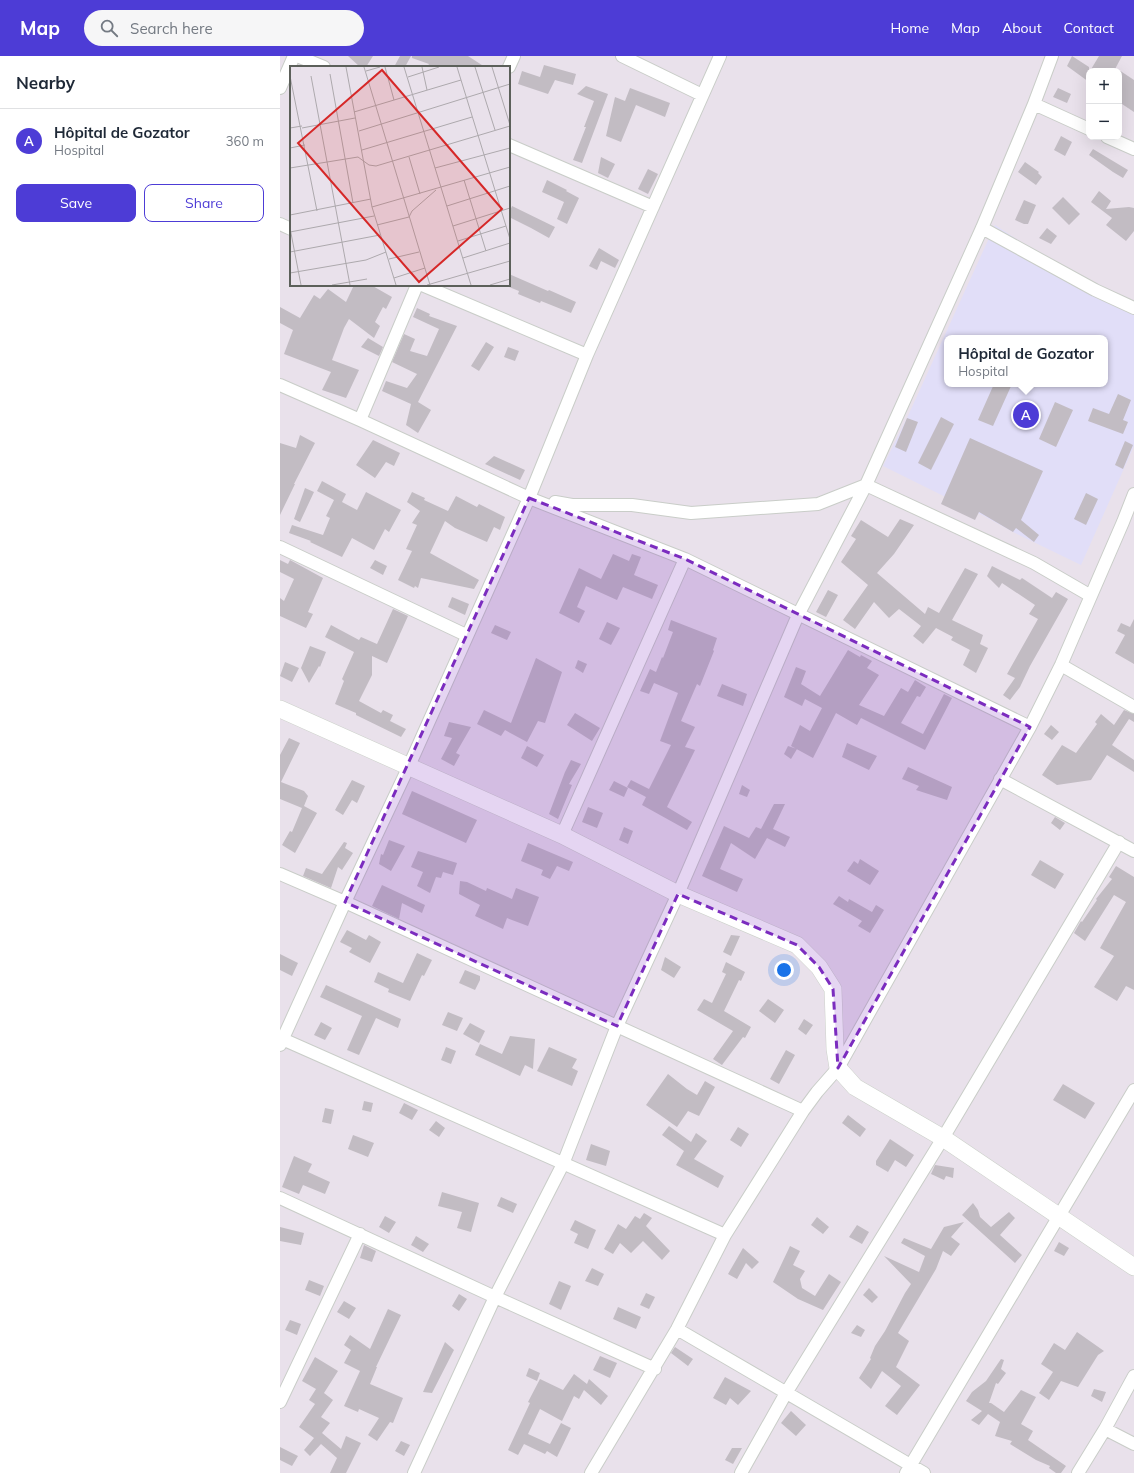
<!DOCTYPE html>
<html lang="en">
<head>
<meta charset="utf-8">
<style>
  :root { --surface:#fff; --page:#f6f6f7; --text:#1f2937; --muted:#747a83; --line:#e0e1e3; --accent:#4d3cd6 }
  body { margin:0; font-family:Mulish,sans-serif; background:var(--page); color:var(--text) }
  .controls { position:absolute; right:12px; top:12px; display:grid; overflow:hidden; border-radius:8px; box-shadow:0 4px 16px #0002 }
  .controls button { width:36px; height:36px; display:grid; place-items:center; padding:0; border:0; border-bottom:1px solid var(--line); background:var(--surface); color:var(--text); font:20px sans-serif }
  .you { position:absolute; left:504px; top:914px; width:14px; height:14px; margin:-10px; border:3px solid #fff; border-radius:50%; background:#1a73e8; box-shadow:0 0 0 6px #1a73e833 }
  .badge { display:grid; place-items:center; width:26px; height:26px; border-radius:50%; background:var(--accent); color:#fff; font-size:13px; font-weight:700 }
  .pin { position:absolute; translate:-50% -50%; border:2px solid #fff; box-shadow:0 1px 4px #0006 }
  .popup { position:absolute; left:664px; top:279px; width:164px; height:52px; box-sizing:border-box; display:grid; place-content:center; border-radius:8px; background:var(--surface); filter:drop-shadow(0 1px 3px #0005); font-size:13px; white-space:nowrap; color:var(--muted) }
  .popup b { font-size:15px; color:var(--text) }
  .popup::after { content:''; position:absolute; left:50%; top:100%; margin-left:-8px; border:8px solid transparent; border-top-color:var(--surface) }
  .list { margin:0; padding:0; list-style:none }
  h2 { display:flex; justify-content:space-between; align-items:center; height:52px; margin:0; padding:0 16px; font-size:17px }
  h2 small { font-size:13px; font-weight:400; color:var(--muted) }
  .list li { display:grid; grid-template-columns:26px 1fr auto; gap:12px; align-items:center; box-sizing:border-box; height:64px; padding:0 16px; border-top:1px solid var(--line) }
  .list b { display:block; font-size:15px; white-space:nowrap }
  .list p { margin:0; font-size:13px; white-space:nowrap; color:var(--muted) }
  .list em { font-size:13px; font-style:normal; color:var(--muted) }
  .actions { display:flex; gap:8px; padding:12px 16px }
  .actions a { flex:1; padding:9px 0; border:1px solid var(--accent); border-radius:8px; text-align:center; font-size:14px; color:var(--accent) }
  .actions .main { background:var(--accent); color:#fff }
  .icon { flex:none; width:22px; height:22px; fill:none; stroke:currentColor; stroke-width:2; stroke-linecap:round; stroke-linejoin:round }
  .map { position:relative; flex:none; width:854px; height:1417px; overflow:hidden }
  header { display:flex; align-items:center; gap:24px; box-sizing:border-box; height:56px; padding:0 20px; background:var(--accent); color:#fff }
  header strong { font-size:19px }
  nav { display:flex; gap:22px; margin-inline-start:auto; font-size:14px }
  .search { width:280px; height:36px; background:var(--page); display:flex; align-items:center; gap:10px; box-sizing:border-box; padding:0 14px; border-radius:22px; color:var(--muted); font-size:15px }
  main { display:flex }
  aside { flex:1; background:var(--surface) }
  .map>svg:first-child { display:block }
  .medical { fill:#e1def8; fill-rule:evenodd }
  .building { fill:#c2bcc3 }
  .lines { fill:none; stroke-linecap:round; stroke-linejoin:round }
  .street-casing { stroke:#c9cdc8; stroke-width:14 }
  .secondary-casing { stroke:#ccd1ca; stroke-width:18 }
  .street { stroke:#fff; stroke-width:12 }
  .secondary { stroke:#fff; stroke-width:17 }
  .marked { fill:#7b2cbf; fill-opacity:0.2; stroke:#7b2cbf; stroke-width:3; stroke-dasharray:8 5; stroke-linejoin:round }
  .inset-road { fill:none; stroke:#ada9ad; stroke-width:1 }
  .view { fill:#d62828; fill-opacity:0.15; stroke:#d62828; stroke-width:2 }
  .inset-edge { fill:none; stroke:#5c605a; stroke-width:2 }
</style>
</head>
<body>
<header>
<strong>Map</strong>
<div class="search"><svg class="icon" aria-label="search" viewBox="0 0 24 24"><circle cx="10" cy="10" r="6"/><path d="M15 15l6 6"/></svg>Search here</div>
<nav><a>Home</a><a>Map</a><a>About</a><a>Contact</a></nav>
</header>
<main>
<aside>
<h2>Nearby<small></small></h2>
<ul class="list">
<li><span class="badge">A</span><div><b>Hôpital de Gozator</b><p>Hospital</p></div><em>360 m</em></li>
</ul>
<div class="actions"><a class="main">Save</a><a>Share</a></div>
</aside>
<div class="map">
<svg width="854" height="1417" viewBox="0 0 854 1417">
  <rect width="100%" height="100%" fill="#e9e1eb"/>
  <path class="medical" d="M715,169L815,234L854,255V390L801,509L733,476L706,461L603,410L627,362ZM667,282H825V328H667Z"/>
  <path class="building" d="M68,0H93L86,11H80Z
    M120,0H131L125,11H114Z
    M132,0H188L205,11H147L149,8L132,2Z
    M792,0L809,11V26L787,10Z
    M819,0H842L834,15H810Z
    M264,9L296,18L293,29L275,24L268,38L238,28L242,15L260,21Z
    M839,14L854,24V56L839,46Z
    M306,30L328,38L302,107L293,104L306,71H304L314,45L297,38Z
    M350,32L390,47L385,61L356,49L341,86L326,80L335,41L345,45Z
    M778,32L791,38L787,47L773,41Z
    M781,80L792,86L785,100L774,94Z
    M813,93L848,114L843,122L833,116L809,99Z
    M321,101L335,108L328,122L318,117Z
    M745,106L759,116L758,117L762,121L756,129L738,116Z
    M368,113L378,118L368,138L358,133Z
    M267,124L287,134L286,135L299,142L287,168L277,163L284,146L262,136Z
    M819,135L831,145L826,153L849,151L854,152V175L846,185L826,169L832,162L811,146Z
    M783,141L800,158L789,169L772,152Z
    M744,144L756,149L748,168H744L735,164Z
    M232,150L275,171L269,182L251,172L229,161V157Z
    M767,172L777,180L771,188L759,182Z
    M319,192L339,204L335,212L321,205L317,214L309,210Z
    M229,218L268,235L269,234L296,246L291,257L261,245L260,247L238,238L239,235L229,231Z
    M74,229H91L112,241L106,253L103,251L95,266L100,270L94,282L69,263L64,272L52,304L79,314L66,342L42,334L51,316L4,298L13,274L0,267V251L20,262L34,239L40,243L48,233L66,246Z
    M137,252L150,258L149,260L177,270L138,346L151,354L138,377L126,369L131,348L102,335L106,325L127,332L137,318L112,306L124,278L135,283L130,295L147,300L159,273L133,261Z
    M88,282L103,291L99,300L81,291Z
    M206,286L214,291L199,315L191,310Z
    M228,291L239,295L235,305L224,301Z
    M714,328H732L713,370L698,364Z
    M838,338L851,344L843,364L848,366L843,378L808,365L813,352L829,358Z
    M775,346L793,354L776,391L759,383Z
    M661,361L674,368L651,414L638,407Z
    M627,362L638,366L626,396L615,391Z
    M20,379L35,387L14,428H15L0,459V387L16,392Z
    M690,382L763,415L741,464L759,479L754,486L736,472L733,476L699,456L695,464L661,448Z
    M93,384L120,397L114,410L106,406L95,422L76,409Z
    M845,385L853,389L843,413L835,409Z
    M214,400L245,414L240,424L205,408Z
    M42,425L66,438L62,446L77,454L86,436L121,454L109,476L105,473L94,494L72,482L62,501L30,486L31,485L9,477L12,469L43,479L50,462L46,460L54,444L37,435Z
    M25,432L34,436L20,466L14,463Z
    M132,436L145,442L144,444L168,455L176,440L197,451L199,448L225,461L220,474L214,471L207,486L175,472L165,465L150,497L199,524L194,533L141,522L138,532L135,530L134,532L118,524L132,495L126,493L137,469L132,467L140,455L127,446Z
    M806,437L818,443L806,469L794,463Z
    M620,463L634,469L614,498L597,517L645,558L648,551L659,557L685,512L698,518L672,564L703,579L700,588L708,592L696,617L683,609L690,594L671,584L673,581L656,572L643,588L633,580L641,570L619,553L609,562L594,546L575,573L563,564L588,529L561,506L576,483L571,480L581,464L608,481Z
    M333,498L349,505L352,498L361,501L354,519L378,529L372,543L343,531L337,544L306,530L297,551L305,555L299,567L279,557L299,512L321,523Z
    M0,504L8,508L10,504L43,522L28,556L33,558L26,572L0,560V542L4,545L14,523L0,516Z
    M95,504L107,510L103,519L90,512Z
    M712,510L740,524L742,522L772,542L776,536L788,543L750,610L740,631L730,644L723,639L735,622L727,618L758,563L749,558L755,549L722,527L719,532L707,520Z
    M548,534L558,539L546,561L536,556Z
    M172,541L189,548L185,559L168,551Z
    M113,553L128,560L107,607L92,600V619L79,645L101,657L103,654L113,659L110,665L126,673L121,681L76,659V657L55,648L64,625L62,623L74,596L45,581L51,569L79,584L81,581L97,588Z
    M854,563V608L835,597L845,579L837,575L841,567L850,571Z
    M391,564L437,582L433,594L434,595L420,630L417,628L401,665L415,671L405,691L415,694L387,751L412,766L407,774L362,749L366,741L347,731L351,724L369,733L391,689L380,685L398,637L374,627L369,638L360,635L370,613L376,616L382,601L383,602L393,576L388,574Z
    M327,566L340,572L331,589L319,583Z
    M215,569L231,576L227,584L211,577Z
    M30,590L46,596L40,611L39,610L29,627L21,612Z
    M568,594L580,601L581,599L592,605L587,612L599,619L579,649L604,660L621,632L628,636L635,624L646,631L640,641L637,640L621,667L643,678L664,638L672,642L645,694L581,662L577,669L556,657L533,702L511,690L520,669L530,675L542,652L525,643L522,650L504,641L516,611L526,615L521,628L540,640Z
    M256,602L282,616L265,667L258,665L247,686L225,674L221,680L197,668L204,654L231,667Z
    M298,604L307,608L303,617L295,612Z
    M5,606L19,612L12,626L0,620Z
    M442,628L467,638L463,650L437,640Z
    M844,654L854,658V666L849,663L832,689L854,704V716L827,699L811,724L777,729L762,719L782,689L796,697L817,668L815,666L821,658L834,669Z
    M295,657L320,672L312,685L287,669Z
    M169,666L191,671L176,697L180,699L174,710L161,703L172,682L164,680Z
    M771,669L779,676L772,684L764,678Z
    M9,682L20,687L1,726L24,735L28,740L24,750L37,757L15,797L2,789L10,775L12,776L22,752L0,743V699Z
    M567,687L597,700L589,714L562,701Z
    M247,690L264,699L257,711L241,702Z
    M508,690L517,693L511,703L504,698Z
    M291,704L301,708L289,728L292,729L278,763L269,758L285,716Z
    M628,711L672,731L667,744L636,734L639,730L622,723Z
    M72,724L85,730L77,747L72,744L63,759L55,754Z
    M334,725L348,732L344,741L329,734Z
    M462,729L470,734L467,741L459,738Z
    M132,735L197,764L186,787L122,758Z
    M494,748H505L493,773L510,781L505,791L487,782L475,803L451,787L440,813L463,823L457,836L422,820L444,770L469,782L476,771L481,773Z
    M308,751L323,757L317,772L302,766Z
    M775,761L785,767L780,774L771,767Z
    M344,771L353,775L348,788L339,784Z
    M109,784L125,790L111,815L99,808L101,798L103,799Z
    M64,786L67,787L65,792L73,797L62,814L58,811L51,832L23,820L26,812L42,818Z
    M248,787L293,806L289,815L277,810L270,823L261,819L263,814L241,805Z
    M138,795L177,807L173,819L163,816L161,822L156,821L150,837L137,830L143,816L131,811Z
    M580,803L599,815L590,829L567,815L574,805L578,808Z
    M760,804L784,818L775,833L751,819Z
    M836,810L854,821V934L846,930L837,945L814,931L834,900L820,892L846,846L834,839L805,885L794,877L801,865L802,866L817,844L816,843L832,823L829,821Z
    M180,825L187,826L206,835L207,832L232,843L236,832L259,841L248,870L227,862L223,873L195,860L200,849L179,838Z
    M102,829L145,849L142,857L122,847L119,863L92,850Z
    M559,840L568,846L569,843L592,856L596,849L604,854L590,877L578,870L582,865L553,848Z
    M67,874L86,884L89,879L101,886L90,907L69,896L72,892L60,886Z
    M451,879L460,880L451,900L443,896Z
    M137,897L152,904L144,920L142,919L130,945L108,936L109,933L94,926L98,916L123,927Z
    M0,898L18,907L12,920L0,914Z
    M385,901L401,911L394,922L381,914Z
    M446,906L465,916L461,925L459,924L444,955L471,971L465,982L463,981L442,1009L433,1003L453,975L417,954L424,943L432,947L446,918L442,916Z
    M185,914L200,920V924L195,934L179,927Z
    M46,929L121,963L118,972L96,962L79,999L67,994L82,960L40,941Z
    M488,943L504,954L495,967L479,955Z
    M168,956L183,962L177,975L162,969Z
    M524,963L533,969L526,979L518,973Z
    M41,966L52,972L45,984L34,979Z
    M190,967L205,975L199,987L183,978Z
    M230,980L255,983L253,1013L245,1009L240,1020L195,999L200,988L222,998Z
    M166,991L176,995L171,1008L161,1004Z
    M269,991L297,1003L292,1012L298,1015L292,1030L257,1015Z
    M506,994L515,999L499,1028L490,1023Z
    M388,1018L407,1033L417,1039L425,1025L435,1031L419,1060L408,1055L397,1071L366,1049Z
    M783,1028L815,1047L805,1063L773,1044Z
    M84,1045L93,1047L91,1056L82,1054Z
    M124,1047L138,1054L132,1064L119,1057Z
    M45,1052L54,1054L51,1068L42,1066Z
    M568,1059L586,1073L580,1081L562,1067Z
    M156,1065L165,1072L159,1081L149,1074Z
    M389,1070L411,1086L416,1077L427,1085L414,1103L444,1120L438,1132L396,1109L404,1095L382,1079Z
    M458,1071L469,1078L461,1091L450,1084Z
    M73,1079L94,1087L88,1101L68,1093Z
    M610,1083L634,1099L626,1111L615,1104L608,1116L596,1109V1105Z
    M311,1088L330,1095L326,1110L306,1104Z
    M14,1100L32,1108L28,1116L50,1126L45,1138L23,1129L19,1138L2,1131Z
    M655,1109L674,1112L673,1122L666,1120L664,1124L651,1118Z
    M162,1136L199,1147L191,1176L177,1172L182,1156L158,1150Z
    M221,1141L237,1148L233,1157L217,1150Z
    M693,1147L698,1154L700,1161L711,1171L729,1156L735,1162L720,1179L742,1199L735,1207L682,1159Z
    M364,1157L372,1162L366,1170L390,1195L382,1204L363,1185L351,1197L340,1187L333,1198L324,1193L338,1168L346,1173L355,1160L360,1163Z
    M105,1160L116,1166L109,1177L99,1171Z
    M537,1161L549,1171L543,1178L531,1169Z
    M295,1164L316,1174L308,1193L294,1187L298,1178L290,1174Z
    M684,1166L671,1181L680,1188L671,1200L663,1195L656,1213L618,1277L629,1285L616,1311L640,1329L617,1359L605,1350L621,1330L602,1315L591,1333L579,1322L591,1303L590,1302L595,1290L605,1275L625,1237L631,1228L604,1200L639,1216L645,1200L621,1187L624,1182L651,1193L664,1171Z
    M577,1169L589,1176L582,1188L569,1181Z
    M0,1171L24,1177L21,1189L0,1185Z
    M136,1180L149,1188L143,1196L131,1189Z
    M779,1186L789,1192L784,1200L774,1195Z
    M84,1189L96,1195L92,1206L80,1202Z
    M510,1190L520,1195L513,1209L525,1215L520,1223L522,1232L535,1240L549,1218L561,1226L543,1254L518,1243L493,1226Z
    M463,1192L479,1206L472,1213L466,1207L457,1223L448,1218Z
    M312,1212L324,1218L318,1230L305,1225Z
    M29,1224L44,1230L40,1240L25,1234Z
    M279,1225L291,1230L281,1254L269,1248Z
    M589,1232L598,1241L592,1247L583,1239Z
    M366,1237L375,1241L369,1253L360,1249Z
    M179,1238L187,1243L179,1255L172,1250Z
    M64,1245L76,1252L69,1263L57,1256Z
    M338,1251L361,1261L356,1273L333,1263Z
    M108,1253L121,1259L96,1311H97L90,1328L123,1342L113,1367L110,1366L97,1385L88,1379L99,1362L79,1353L78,1356L64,1350L80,1315L64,1307L71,1294L64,1289L70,1279L90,1293Z
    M10,1264L21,1268L17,1279L5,1274Z
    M577,1269L585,1274L581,1281L571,1277Z
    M797,1276L824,1295L818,1299L798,1331L781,1325L769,1344L759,1337L773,1316L761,1308L774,1287L785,1294Z
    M165,1286L174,1294L152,1337L143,1336Z
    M395,1291L413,1303L408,1310L391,1297Z
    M320,1300L337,1307L330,1322L313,1314Z
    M35,1301L58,1315L44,1337L53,1344L41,1361L50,1367L42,1377L61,1393L66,1380L81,1387L66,1417H50L57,1402L41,1388L30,1400L24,1394L34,1382L19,1371L35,1348L29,1344L36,1333L22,1325Z
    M721,1303L724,1304L721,1313L726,1317L718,1328L716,1327L709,1347H711L724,1356L741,1334L756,1341L741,1368L753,1375L748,1384L786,1410L781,1417H776L769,1412L770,1410L756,1404L730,1388L732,1385L715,1380L720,1366L708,1358L699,1369L691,1364L702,1355L686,1345L692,1336L706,1325Z
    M249,1312L260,1317L257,1325L246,1320Z
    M294,1318L307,1328L309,1323L328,1340L321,1349L304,1334L299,1343L294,1340L282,1365L260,1353L248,1378L270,1388L281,1367L291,1372L277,1401L267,1395L265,1398L244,1388L238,1399L228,1394L250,1347L248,1346L260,1323L283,1334Z
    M445,1321L471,1335L458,1349L450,1342L446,1349L433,1342Z
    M814,1333L826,1336L822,1346L811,1340Z
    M511,1355L526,1369L516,1380L501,1367Z
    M121,1385L130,1389L124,1400L115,1395Z
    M0,1391L18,1400L12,1410L0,1404Z
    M452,1392H462L453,1408L445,1404Z"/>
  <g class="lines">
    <g class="street-casing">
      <path id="street" d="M17,0L44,11
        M342,0L422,39
        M229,11L234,0
        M0,32L14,0
        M754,48L809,73
        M827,81L854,93
        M229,89L373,151
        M0,168L11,173
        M702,172L815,234L854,252
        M142,229L307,299
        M0,329L80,364L249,442L405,503L750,671
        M80,364L137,229
        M275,446L292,449H352L411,457L538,448L586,429L754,507L811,540
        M0,491L186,579
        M781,609L854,651
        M720,723L854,795
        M282,779L405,503
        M0,818L65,846L523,1055
        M0,982L445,1179
        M0,989L65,846L129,710L249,442L307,299L440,0
        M0,1142L215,1241L375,1313
        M397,1273L644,1417
        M0,1346L80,1178
        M825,1373L854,1388
        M134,1417L215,1241L283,1108L337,970L398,838L518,559L586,429L702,172L754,48L772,0
        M311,1417L397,1273L445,1179L523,1055L537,1036L558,1012L750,671L781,609L843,466L854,438
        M461,1417L506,1337L663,1082L839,786
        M626,1417L854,1034
        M798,1417L825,1373L854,1320"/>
    </g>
    <g class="secondary-casing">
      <path id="secondary" d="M0,653L282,779L398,838L517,889L539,911L553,933L555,993L558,1012L575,1031L663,1082L854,1211"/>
    </g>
    <use href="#street" class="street"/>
    <use href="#secondary" class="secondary"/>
  </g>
  <path class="marked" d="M249,442L405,503L750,671L558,1012L553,933L539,911L517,889L398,838L337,970L65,846Z"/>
  <g transform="translate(10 10)">
    <rect width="220" height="220" fill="#e9e1eb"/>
    <path class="inset-road" d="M56,1L82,141L106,219M74,1L140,219M95,1L104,34M114,1L181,219M132,1L137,24M167,1L220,173M185,1L205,64M202,1L220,59M76,5L90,1M40,8L63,137M0,10L27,145M21,10L60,219M118,11L149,1M64,46L171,14M0,62L12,60M12,62L65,52M69,65L220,18M0,82L15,79M72,84L182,51M119,91L130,128M0,102L68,91L79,99L86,100L220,60M145,102L220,82M174,114L196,185M157,140L220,120M82,141L220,101M0,149L81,133M87,159L119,151L122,145L146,124M163,160L220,142M0,162L11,219M0,166L84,150M168,175L216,160M0,186L90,169M173,192L220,177M99,193L129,186M0,207L76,194L96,186M104,212L135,202M42,219L77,213M137,219L220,195M200,219L220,213"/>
    <path class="view" d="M92,4L212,143L129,216L8,77Z"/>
    <rect width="220" height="220" class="inset-edge"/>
  </g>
</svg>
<div class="controls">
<button>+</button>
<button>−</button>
</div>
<div class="you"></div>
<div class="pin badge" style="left:746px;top:359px">A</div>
<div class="popup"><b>Hôpital de Gozator</b>Hospital</div>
</div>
</main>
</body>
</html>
